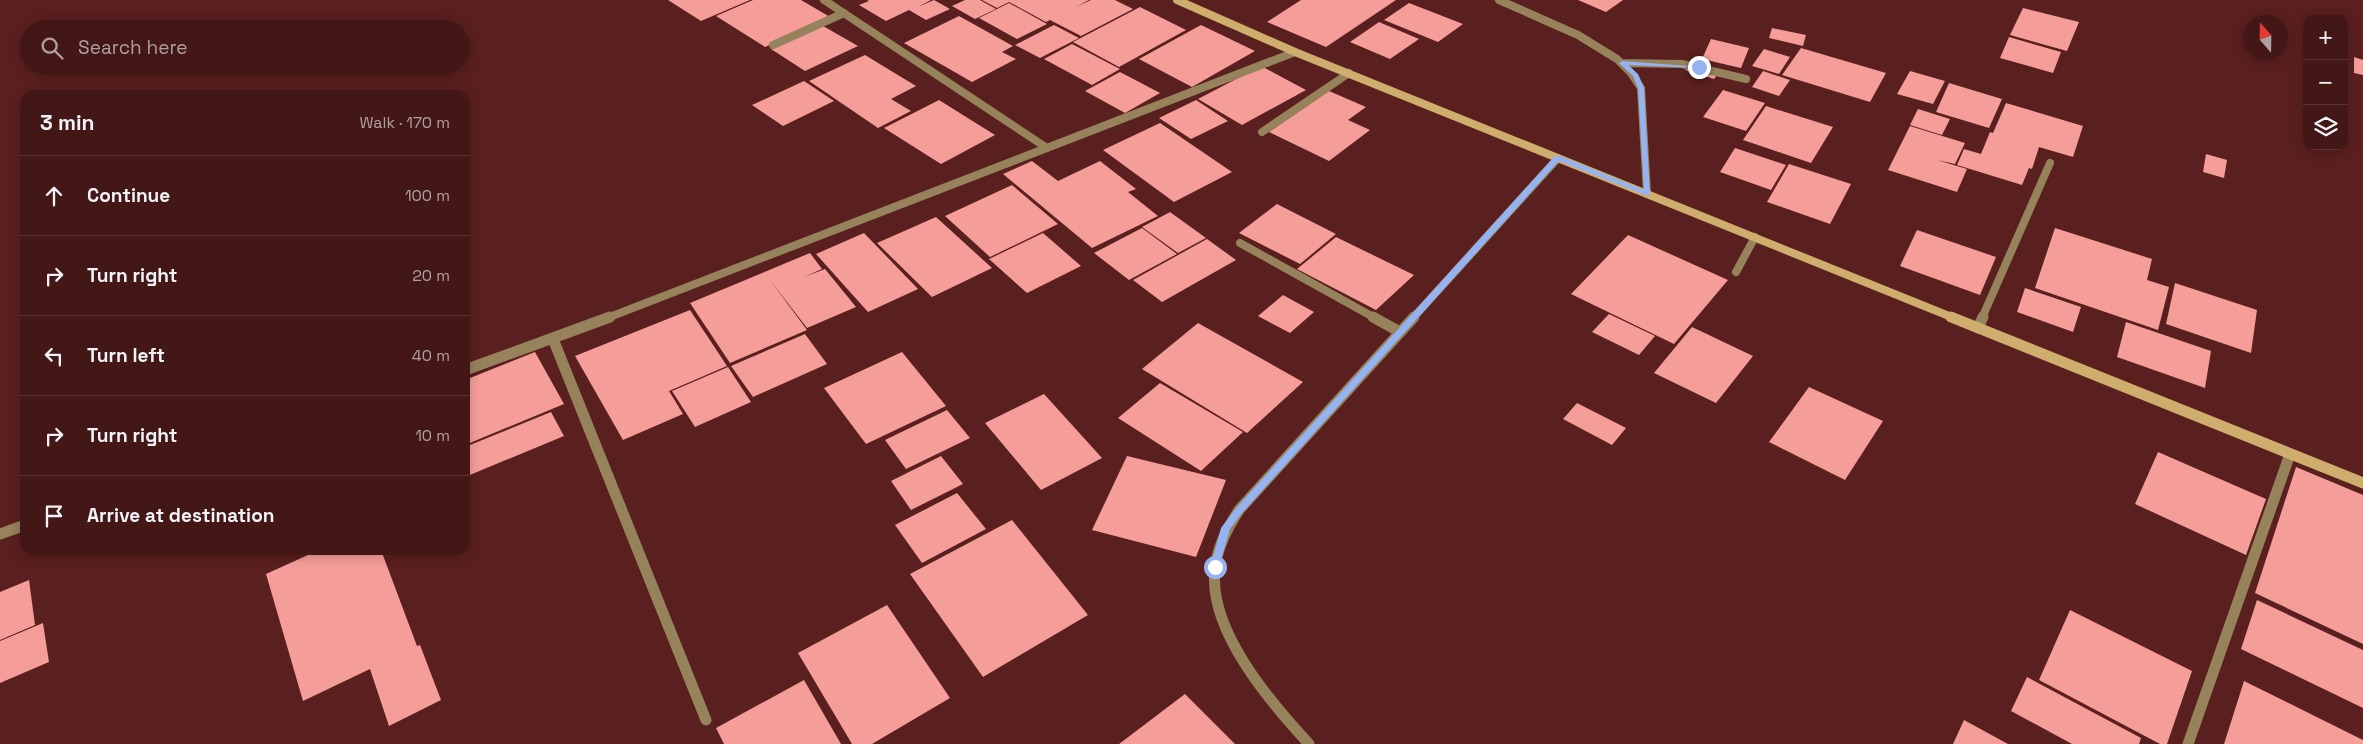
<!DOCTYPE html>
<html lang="en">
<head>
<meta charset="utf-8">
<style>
  :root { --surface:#441717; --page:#4b2020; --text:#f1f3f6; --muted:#af9fa1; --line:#5c3636 }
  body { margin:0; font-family:"Space Grotesk",sans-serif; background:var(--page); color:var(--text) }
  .controls { position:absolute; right:15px; top:15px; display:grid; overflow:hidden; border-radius:10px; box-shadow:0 2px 12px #0003 }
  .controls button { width:45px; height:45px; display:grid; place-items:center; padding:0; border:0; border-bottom:1px solid var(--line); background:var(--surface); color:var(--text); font:25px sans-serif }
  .compass { position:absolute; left:2243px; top:15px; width:45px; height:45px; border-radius:50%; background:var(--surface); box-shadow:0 2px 12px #0003; rotate:340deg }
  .stop { position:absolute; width:15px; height:15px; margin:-11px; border:4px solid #95b2f1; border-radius:50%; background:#fff }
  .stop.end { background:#95b2f1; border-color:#fff; box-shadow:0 1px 5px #0008 }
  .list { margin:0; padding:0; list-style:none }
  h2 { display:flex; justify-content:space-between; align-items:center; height:65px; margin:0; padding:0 20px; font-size:21px }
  h2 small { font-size:16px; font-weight:400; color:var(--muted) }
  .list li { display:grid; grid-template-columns:32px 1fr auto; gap:15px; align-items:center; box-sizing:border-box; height:80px; padding:0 20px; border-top:1px solid var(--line) }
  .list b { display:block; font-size:19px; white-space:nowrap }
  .list em { font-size:16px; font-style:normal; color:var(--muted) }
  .icon { flex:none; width:28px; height:28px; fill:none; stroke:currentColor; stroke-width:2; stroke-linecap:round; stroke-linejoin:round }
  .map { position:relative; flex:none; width:2363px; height:744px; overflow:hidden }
  .search { position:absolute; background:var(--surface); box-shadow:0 2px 12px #0003; left:20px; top:20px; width:450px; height:55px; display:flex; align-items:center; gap:12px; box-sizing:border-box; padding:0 18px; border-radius:28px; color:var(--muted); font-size:19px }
  .panel { position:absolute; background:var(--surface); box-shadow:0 2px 12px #0003; left:20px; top:90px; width:450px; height:465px; border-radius:15px }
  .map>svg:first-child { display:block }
  .building { fill:#f59d98 }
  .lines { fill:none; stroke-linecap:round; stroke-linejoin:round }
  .service-far1 { stroke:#96825b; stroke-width:8 }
  .service { stroke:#96825b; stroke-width:11 }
  .minor-far1 { stroke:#96825b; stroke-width:8 }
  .minor { stroke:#96825b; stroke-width:11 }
  .tertiary-far1 { stroke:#96825b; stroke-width:8 }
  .tertiary { stroke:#96825b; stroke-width:11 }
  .secondary-far1 { stroke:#cead6d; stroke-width:8 }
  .secondary { stroke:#cead6d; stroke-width:11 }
  .route { fill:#95b2f1 }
</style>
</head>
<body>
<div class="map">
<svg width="2363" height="744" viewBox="0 0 2363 744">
  <rect width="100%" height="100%" fill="#5a1f1f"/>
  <path class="building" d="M668,0H750L701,21Z
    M753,0H801L830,17L765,47L716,16Z
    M867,0H931L918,7L934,0L950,9L926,20L909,10L886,21L859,5L869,1Z
    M965,0H980L996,9L975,19L952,6Z
    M982,0H1089L1076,7L1091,0H1115L1133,9L1081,36L1050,20L1046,22L1009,2L997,8Z
    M1301,0H1396L1326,47L1267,22Z
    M1578,0H1623L1606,12Z
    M1009,3L1047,24L1017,39L979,18Z
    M1409,3L1463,24L1438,42L1384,20Z
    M1140,7L1186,30L1119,67L1073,42Z
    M2023,8L2079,22L2067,51L2010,35Z
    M959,16L1013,46L1002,52L1016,59L972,82L904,43Z
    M1379,22L1419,39L1390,59L1350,42Z
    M1054,25L1079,38L1040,58L1015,45Z
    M1201,25L1255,51L1192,87L1139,59Z
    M823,26L858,46L805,71L771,49Z
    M1772,28L1806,35L1803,46L1769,38Z
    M2009,37L2061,52L2053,73L2000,58Z
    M1711,39L1749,48L1741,68L1702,59Z
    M1072,44L1120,69L1092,85L1044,59Z
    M1801,48L1886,73L1870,102L1782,75Z
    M1764,49L1790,57L1779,74L1752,66Z
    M865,55L916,86L891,99L911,111L878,128L809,81Z
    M2354,57L2363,60V75L2354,73Z
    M1261,66L1306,90L1242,125L1198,99Z
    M1689,66L1717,75L1714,79L1685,70Z
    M1763,71L1790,80L1779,96L1752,87Z
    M1910,71L1945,81L1933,104L1897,94Z
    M1120,72L1160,93L1125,113L1085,91Z
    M804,81L834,101L783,126L752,105Z
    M1949,83L2002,99L1989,128L1936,112Z
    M1723,90L1765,103L1746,131L1703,117Z
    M1329,91L1366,107L1348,120L1370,130L1329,161L1269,132Z
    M939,100L995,135L941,164L884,128Z
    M1196,100L1228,121L1191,139L1159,118Z
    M2006,103L2083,126L2073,157L2039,147L2032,169L2029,168L2022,185L1957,165L1964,149L1981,154L1990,132L1993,133Z
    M1766,106L1833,127L1811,163L1743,140Z
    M1918,109L1950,119L1942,135L1910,125Z
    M1160,123L1232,172L1174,202L1103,150Z
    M1910,126L1965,143L1955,164L1937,160L1967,169L1957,192L1888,170Z
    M1735,148L1786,165L1771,190L1720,172Z
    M2206,154L2227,160L2224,178L2203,172Z
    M1032,161L1058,181L1100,161L1136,189L1128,192L1158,216L1092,248L1003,174Z
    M1789,164L1851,184L1830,224L1767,202Z
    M1012,185L1058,224L990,257L945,216Z
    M1277,204L1336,234L1300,264L1239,233Z
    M1170,212L1206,238L1178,253L1142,227Z
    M936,217L992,268L932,297L877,243Z
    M1142,228L1177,254L1129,280L1094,253Z
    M2055,228L2152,259L2147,280L2169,287L2158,330L2035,288Z
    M1917,230L1996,257L1980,295L1900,266Z
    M864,233L918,289L868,312L816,254Z
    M1043,233L1081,266L1027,293L989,259Z
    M1628,235L1728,280L1674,344L1571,294Z
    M1336,237L1414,275L1376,310L1297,269Z
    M1207,239L1236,260L1162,302L1133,280Z
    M810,253L822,269L804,277L825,269L856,307L807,328L770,280L807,330L730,363L690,303Z
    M2175,283L2257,310L2251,353L2166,324Z
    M2025,288L2081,307L2073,332L2017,312Z
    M1283,295L1314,312L1290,333L1258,316Z
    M690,310L727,366L669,391L683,414L623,440L575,356Z
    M1609,314L1655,336L1639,355L1592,332Z
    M2126,322L2211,351L2205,388L2117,357Z
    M1198,323L1303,382L1247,433L1142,369Z
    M1692,327L1753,356L1716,403L1654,373Z
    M805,334L827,364L753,397L731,366Z
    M535,352L564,404L465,445V380Z
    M902,352L946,406L866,444L824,388Z
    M728,367L751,402L695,427L672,391Z
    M1160,383L1243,432L1201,471L1118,418Z
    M1809,387L1883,421L1845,480L1769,442Z
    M1044,394L1102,458L1041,490L985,423Z
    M1577,403L1626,428L1612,445L1563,419Z
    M947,410L970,438L906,469L885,440Z
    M551,412L564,436L465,477V447Z
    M2158,452L2266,499L2246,555L2135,504Z
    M941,456L963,484L911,510L891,481Z
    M1127,456L1226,480L1196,557L1092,530Z
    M2296,467L2363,495V644L2255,593Z
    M957,493L986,529L922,563L895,525Z
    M1012,520L1088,615L983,677L910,574Z
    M319,550H381L417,646L420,645L441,700L389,726L370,669L303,701L266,574Z
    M29,580L35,625L0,640V592Z
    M2257,600L2363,650V708L2241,649Z
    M887,605L950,698L872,744H852L798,653Z
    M2070,610L2192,671L2167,744H2160L2039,680Z
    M43,623L49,662L0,683V641Z
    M2027,677L2141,738L2139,744H2072L2011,711Z
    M804,680L841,744H724L716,728Z
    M2244,681L2363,740V744H2224Z
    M1185,694L1235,744H1119Z
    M1964,720L2008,744H1953Z"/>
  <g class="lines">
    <path class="service-far1" d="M773,45L844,13
      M1262,132L1349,73
      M1240,243L1375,318
      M1736,272L1755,237
      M1982,318L2050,163"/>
    <path class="service" d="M1373,317L1400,332
      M1978,328L1983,317"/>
    <path class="minor-far1" d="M824,0L1047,148
      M1499,0L1578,35L1617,59L1631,73L1641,88L1647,194
      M1622,63L1682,64L1746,79
      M607,318L1295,52"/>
    <path class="minor" d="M553,339L706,720
      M465,370L610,317
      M0,534L25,525
      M2188,744L2290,454"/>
    <path class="tertiary-far1" d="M1413,318L1558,158"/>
    <path class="tertiary" d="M1309,744C1271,703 1208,630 1215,570C1217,547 1227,529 1239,510L1414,317"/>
    <path class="secondary-far1" d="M1177,0L1295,52L1954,318"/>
    <path class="secondary" d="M1951,317L2363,483"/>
  </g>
  <path class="route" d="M1622,61L1702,67L1699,68L1628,65L1638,74L1644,88L1650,195H1645L1559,161L1242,513L1230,529L1218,570H1211L1210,567L1221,528L1236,508L1555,156H1560L1644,190L1638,88L1633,76L1619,63Z"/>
</svg>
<div class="controls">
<button>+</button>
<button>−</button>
<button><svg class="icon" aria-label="layers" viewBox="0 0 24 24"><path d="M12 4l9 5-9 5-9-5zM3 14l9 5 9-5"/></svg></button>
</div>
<svg class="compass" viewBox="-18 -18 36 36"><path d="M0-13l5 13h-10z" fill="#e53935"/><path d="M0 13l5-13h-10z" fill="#af9fa1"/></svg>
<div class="stop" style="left:1215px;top:567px"></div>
<div class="stop end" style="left:1699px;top:67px"></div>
<div class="search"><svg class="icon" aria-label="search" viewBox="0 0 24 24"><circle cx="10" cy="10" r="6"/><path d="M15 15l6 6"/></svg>Search here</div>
<section class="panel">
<h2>3 min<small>Walk · 170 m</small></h2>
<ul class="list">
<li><svg class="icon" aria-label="ahead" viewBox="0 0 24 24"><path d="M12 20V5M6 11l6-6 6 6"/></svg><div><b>Continue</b></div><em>100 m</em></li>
<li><svg class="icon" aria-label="right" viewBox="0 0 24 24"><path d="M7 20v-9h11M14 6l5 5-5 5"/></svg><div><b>Turn right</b></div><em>20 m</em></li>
<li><svg class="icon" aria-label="left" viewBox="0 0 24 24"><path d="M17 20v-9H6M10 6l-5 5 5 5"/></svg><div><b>Turn left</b></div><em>40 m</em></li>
<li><svg class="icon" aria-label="right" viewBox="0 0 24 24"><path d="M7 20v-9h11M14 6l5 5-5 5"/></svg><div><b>Turn right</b></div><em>10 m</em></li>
<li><svg class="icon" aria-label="arrive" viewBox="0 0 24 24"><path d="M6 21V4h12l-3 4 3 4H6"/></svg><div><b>Arrive at destination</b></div></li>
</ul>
</section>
</div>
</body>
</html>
